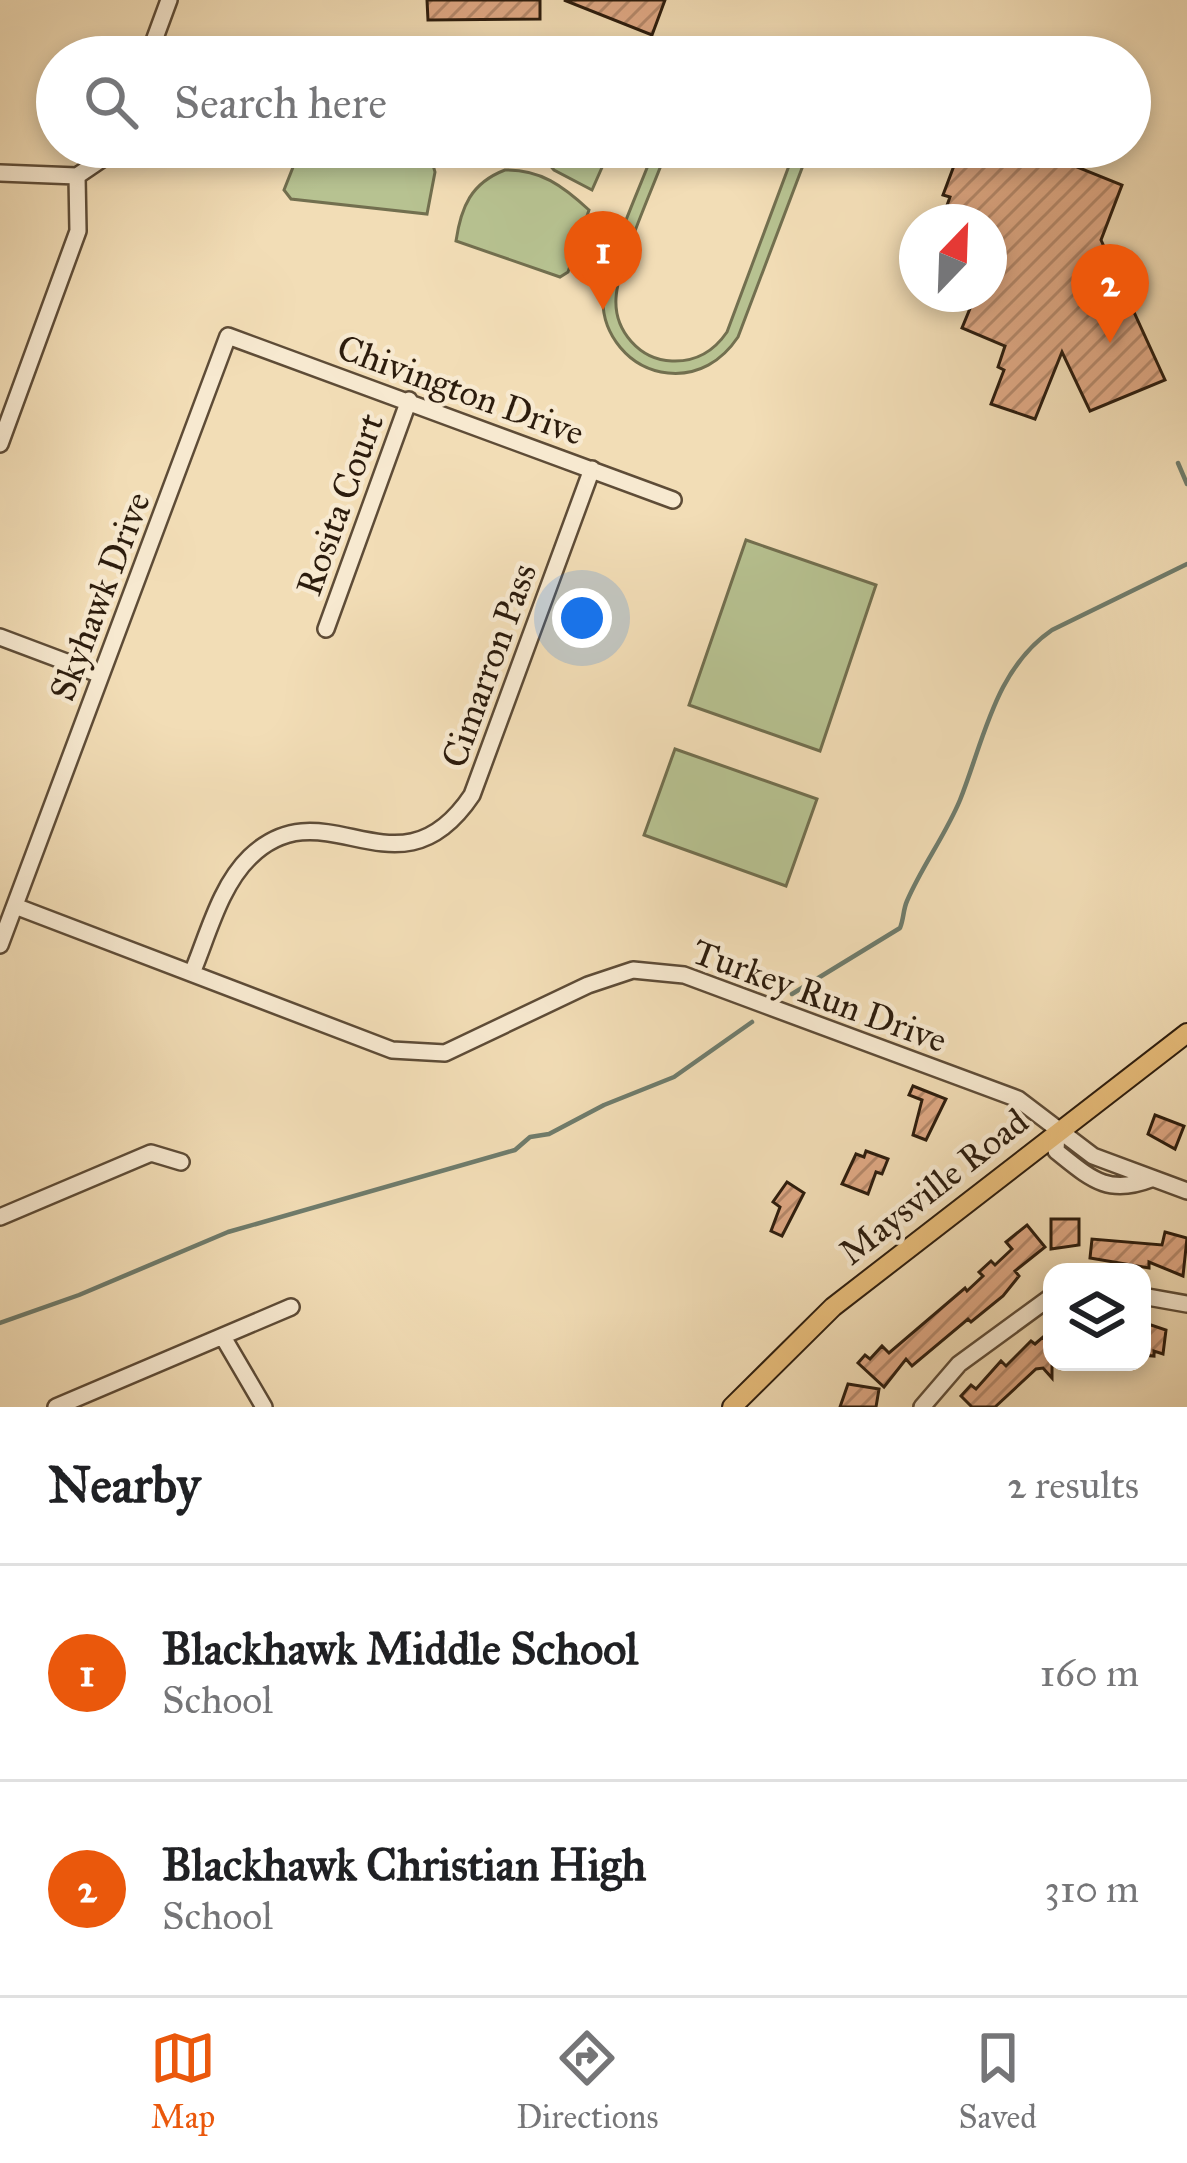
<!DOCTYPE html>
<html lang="en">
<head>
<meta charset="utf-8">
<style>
  :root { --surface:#fff; --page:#f2f2f2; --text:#202124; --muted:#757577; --line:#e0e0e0; --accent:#ea580c }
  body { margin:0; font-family:"IM FELL Great Primer",serif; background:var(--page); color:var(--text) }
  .controls { position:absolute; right:36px; bottom:36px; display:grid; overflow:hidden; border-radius:24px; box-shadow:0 6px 18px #0003 }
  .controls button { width:108px; height:108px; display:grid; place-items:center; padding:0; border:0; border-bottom:3px solid var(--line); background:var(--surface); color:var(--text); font:60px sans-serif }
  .compass { position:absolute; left:899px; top:204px; width:108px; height:108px; border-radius:50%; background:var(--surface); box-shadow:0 6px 18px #0003; rotate:23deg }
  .you { position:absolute; left:582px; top:618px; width:42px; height:42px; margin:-30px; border:9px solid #fff; border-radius:50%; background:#1a73e8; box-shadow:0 0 0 18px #1a73e833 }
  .badge { display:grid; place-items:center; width:78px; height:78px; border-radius:50%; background:var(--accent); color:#fff; font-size:39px; font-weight:700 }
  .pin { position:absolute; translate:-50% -99px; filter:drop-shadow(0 3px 6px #0008) }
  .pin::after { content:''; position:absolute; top:63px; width:42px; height:36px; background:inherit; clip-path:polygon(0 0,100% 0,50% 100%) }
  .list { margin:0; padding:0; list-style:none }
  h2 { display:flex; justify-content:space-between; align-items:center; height:156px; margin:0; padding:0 48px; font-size:51px }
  h2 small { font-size:39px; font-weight:400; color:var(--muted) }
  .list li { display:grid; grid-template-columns:78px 1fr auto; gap:36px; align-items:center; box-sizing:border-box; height:216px; padding:0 48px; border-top:3px solid var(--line) }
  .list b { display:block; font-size:45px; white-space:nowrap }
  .list p { margin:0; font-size:39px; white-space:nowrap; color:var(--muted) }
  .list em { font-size:39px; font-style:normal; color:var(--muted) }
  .icon { flex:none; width:66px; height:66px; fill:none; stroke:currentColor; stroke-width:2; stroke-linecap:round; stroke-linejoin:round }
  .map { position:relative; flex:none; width:1187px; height:1407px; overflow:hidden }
  .search { position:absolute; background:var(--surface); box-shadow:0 6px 18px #0003; left:36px; right:36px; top:36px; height:132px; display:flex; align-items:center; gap:30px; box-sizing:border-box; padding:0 42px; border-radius:66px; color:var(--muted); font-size:45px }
  .sheet { height:588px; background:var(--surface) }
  nav { display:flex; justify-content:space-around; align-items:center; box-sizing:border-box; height:168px; border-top:3px solid var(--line); background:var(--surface); font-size:33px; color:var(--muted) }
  nav a { display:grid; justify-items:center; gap:6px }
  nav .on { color:var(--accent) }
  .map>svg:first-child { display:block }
  .garden { fill:#b7c291; stroke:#726f4f; stroke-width:3 }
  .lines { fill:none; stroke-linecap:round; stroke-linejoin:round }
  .stream { stroke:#6f7c6c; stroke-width:4.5 }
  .building { fill:url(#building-hatch); stroke:#2c1c0d; stroke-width:3 }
  .minor-casing { stroke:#5e4c37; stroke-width:20 }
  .major-casing { stroke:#2c1c0d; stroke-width:22 }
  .minor { stroke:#f7e9d0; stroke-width:15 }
  .major { stroke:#e9be7b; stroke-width:18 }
  .labels { text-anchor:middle; stroke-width:9; stroke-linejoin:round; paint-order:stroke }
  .street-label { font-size:36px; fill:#2c1c0d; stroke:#f7e9d0 }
</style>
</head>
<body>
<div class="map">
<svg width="1187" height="1407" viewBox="0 0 1187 1407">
  <defs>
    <pattern id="building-hatch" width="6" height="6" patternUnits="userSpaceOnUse" patternTransform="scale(3)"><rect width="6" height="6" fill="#dfa884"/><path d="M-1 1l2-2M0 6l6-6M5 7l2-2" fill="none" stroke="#b5886a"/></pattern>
  </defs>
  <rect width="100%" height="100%" fill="#f2ddb6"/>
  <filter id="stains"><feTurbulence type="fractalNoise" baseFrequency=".00167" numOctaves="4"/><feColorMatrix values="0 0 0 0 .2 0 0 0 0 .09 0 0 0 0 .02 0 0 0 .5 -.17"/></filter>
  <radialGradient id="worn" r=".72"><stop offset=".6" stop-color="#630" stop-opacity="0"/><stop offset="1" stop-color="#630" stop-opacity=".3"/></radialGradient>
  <path class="garden" d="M301,147H428L435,172L427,214L291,199L284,190Z
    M534,147H611L592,190L554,170Z
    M655,147H668C655,184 618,263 616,298C614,331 640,360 672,361C696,362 714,351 727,332L796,147H810L738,337C722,361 698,376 668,373C629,369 601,334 603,296C606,260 642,184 655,147Z
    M505,170C540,169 563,186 589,210L568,272L560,277L456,241C461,207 471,183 505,170Z
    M746,540L876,585L820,751L689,705Z
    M675,749L817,799L786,886L644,835Z"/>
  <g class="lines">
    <path class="stream" d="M1178,463L1187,484
      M792,994L900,928C904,918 903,910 907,901C922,866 945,836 960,800C984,740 995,669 1052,630L1187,564
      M0,1323L79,1295L228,1232L515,1150L530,1137L549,1134L604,1105L674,1077L752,1022"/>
  </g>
  <path class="building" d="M427,0H540V19L428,20Z
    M564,0H665L652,35Z
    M961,147H1056L1052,157L1122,185L1101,240L1165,380L1090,411L1062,352L1035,419L991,404L1004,370L998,367L1005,346L962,328L976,294H989V222H941L950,197L943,195Z
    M913,1086L946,1099L926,1140L913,1135L922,1100L909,1095Z
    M1155,1115L1184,1126L1175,1149L1148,1134Z
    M866,1151L888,1159L882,1174L876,1172L868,1194L842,1184L856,1154L864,1157Z
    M787,1182L804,1193L782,1236L771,1231L780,1207L773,1202Z
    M1051,1219H1079V1245L1051,1249Z
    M1027,1225L1045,1247L1015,1271L1019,1276L1003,1296L971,1322L968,1319L912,1366L906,1359L884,1387L858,1363L865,1355L870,1359L882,1346L889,1353L965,1288L967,1291L983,1276L979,1272L991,1261L995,1265L1012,1249L1006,1242Z
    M1165,1232L1187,1238L1183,1276L1149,1262V1268L1090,1258L1092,1239L1162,1245Z
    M1142,1322L1166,1330L1163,1354L1154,1351V1356L1142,1355Z
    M1043,1337L1052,1347V1378L1043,1368L1036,1369L995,1407H972L961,1396L971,1385L976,1389L1001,1361L1006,1366L1031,1341L1035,1344Z
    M848,1384L879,1389L876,1407H840Z"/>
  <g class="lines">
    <g class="minor-casing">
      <path id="minor" d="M148,57L169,0
        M0,173L77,176
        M77,176L102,159L110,147
        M0,444L78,231L77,176
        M326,629L409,400
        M0,637L101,675
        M15,906L392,1050L445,1053L588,985L633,970L684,975L1018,1099L1093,1156L1187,1191
        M0,945L228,336L673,500
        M192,973C208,935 220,886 250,857C326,783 398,905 472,795L592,469
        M1057,1131L1056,1151C1090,1178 1107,1196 1151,1179
        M0,1217L151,1153L181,1162
        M1142,1296L1187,1304
        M223,1337L264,1407
        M56,1407L291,1307
        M922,1407L959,1364L1052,1296"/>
    </g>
    <g class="major-casing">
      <path id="major" d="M732,1407L833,1307L1187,1033"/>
    </g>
    <use href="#minor" class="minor"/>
    <use href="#major" class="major"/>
  </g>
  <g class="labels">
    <g class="street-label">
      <text transform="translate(461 389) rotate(20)" y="13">Chivington Drive</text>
      <text transform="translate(339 504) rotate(-70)" y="13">Rosita Court</text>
      <text transform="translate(99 596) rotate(-69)" y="13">Skyhawk Drive</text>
      <text transform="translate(488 665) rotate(-70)" y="13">Cimarron Pass</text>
      <text transform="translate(820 995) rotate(20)" y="13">Turkey Run Drive</text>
      <text transform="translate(933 1186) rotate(-38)" y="13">Maysville Road</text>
    </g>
  </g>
  <rect width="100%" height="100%" filter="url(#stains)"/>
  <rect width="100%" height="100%" fill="url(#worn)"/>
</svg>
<div class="controls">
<button><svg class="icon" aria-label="layers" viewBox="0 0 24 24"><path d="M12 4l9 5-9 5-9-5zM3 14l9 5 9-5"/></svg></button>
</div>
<svg class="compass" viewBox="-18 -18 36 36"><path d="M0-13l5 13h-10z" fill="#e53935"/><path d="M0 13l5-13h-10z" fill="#757577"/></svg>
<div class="you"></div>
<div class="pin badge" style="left:603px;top:310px">1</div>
<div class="pin badge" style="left:1110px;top:343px">2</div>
<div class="search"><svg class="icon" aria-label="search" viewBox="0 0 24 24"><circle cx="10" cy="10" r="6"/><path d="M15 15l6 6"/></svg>Search here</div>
</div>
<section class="sheet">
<h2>Nearby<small>2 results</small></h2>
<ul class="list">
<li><span class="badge">1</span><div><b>Blackhawk Middle School</b><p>School</p></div><em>160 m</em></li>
<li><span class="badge">2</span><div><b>Blackhawk Christian High</b><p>School</p></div><em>310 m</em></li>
</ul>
</section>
<nav>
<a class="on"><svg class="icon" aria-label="map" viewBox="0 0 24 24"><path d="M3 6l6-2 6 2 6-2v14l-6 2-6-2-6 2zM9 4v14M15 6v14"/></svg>Map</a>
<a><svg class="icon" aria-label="directions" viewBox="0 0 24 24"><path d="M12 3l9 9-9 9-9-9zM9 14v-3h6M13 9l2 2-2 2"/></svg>Directions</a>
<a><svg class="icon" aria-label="saved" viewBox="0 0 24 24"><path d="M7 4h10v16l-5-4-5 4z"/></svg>Saved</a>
</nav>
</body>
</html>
